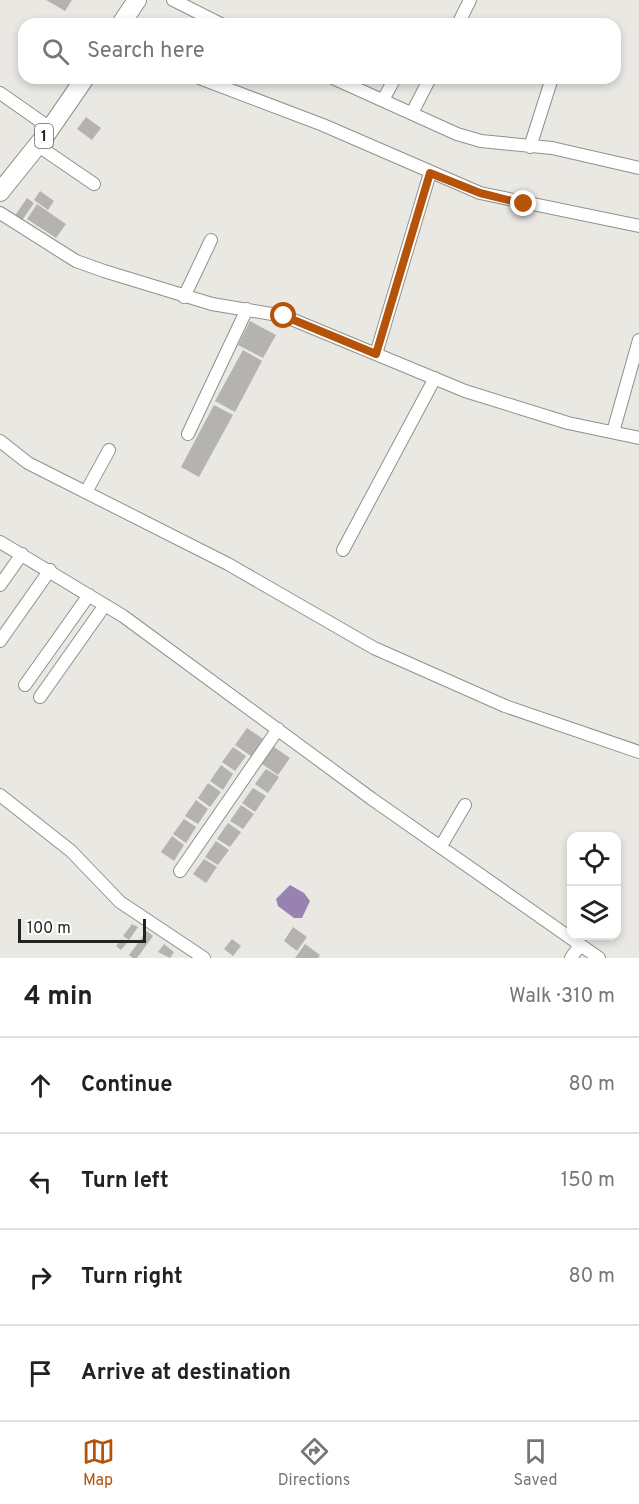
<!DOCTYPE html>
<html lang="en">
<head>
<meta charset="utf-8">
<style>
  :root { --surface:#fff; --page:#f2f2f2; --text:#222; --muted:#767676; --line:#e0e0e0; --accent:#b45309 }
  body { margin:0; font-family:Overpass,sans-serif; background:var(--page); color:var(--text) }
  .controls { position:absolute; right:18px; bottom:18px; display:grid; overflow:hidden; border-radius:12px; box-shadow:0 3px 9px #0003 }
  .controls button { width:54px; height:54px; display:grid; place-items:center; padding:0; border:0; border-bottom:2px solid var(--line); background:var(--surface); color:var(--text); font:30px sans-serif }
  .scale { position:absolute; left:18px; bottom:15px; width:128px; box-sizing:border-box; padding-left:6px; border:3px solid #232321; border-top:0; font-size:16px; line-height:21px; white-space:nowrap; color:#232321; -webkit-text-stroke:4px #fff; paint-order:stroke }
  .stop { position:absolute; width:18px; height:18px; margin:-14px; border:4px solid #b45309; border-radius:50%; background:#fff }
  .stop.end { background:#b45309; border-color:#fff; box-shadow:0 2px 6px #0008 }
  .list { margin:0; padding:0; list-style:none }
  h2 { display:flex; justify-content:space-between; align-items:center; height:78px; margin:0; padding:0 24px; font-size:26px }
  h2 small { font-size:20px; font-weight:400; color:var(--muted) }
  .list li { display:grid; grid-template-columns:39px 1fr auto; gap:18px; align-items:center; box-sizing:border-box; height:96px; padding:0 24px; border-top:2px solid var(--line) }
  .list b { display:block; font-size:22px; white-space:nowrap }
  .list em { font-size:20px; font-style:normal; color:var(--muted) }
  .icon { flex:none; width:33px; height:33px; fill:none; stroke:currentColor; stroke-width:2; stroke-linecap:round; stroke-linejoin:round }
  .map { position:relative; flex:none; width:639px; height:958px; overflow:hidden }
  .search { position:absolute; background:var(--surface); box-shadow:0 3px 9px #0003; left:18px; right:18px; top:18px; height:66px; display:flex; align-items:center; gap:15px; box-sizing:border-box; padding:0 21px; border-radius:18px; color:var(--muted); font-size:22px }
  .sheet { height:462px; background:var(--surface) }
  nav { display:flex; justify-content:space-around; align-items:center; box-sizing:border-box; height:84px; border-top:2px solid var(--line); background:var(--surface); font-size:16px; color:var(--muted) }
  nav a { display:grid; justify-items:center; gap:3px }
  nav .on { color:var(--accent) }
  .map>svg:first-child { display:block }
  .water { fill:#9981b1 }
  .building { fill:#b5b3af }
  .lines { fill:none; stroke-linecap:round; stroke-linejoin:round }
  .minor-casing { stroke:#91908b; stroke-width:14 }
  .highway-casing { stroke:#91908b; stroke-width:20 }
  .minor { stroke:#fff; stroke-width:12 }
  .highway { stroke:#fff; stroke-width:18 }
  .route { stroke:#b45309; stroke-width:8 }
  .labels { text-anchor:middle; stroke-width:6; stroke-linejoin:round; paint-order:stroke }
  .shield { fill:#fff; stroke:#656564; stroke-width:1.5 }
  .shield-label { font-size:15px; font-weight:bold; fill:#232321 }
</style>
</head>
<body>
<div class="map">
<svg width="639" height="958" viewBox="0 0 639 958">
  <rect width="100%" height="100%" fill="#e9e8e3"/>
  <path class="water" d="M290,885L304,893L310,901L302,918H294L278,906L276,899Z"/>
  <path class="building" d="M46,0H72L65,11Z
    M86,117L101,128L92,140L77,129Z
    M40,191L54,201L48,210L34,200Z
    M27,198L34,203L21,222L14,217Z
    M37,204L66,224L56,238L27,219Z
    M250,321L276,335L263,358L238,345Z
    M243,350L262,361L235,412L215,401Z
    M214,405L233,415L199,477L181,467Z
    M247,728L263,739L251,756L235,745Z
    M233,747L246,756L235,771L222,762Z
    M274,747L290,758L278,775L262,764Z
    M221,765L233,774L223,790L210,781Z
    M266,769L279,777L268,793L255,784Z
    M208,783L221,792L210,807L198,798Z
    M253,788L266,796L255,812L242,803Z
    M196,800L208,809L198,824L185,816Z
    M241,805L254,814L243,829L230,821Z
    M184,819L196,827L186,843L173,834Z
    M228,823L241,832L230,847L217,839Z
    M172,836L184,845L174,861L161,852Z
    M216,841L229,850L218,865L205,857Z
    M204,859L217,867L206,883L193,874Z
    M132,924L138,927L129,940L123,936Z
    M293,927L307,937L297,951L284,941Z
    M147,931L153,936L137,958H133L129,955Z
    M122,939L127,943L121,950L116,946Z
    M232,939L241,946L233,956L224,949Z
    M164,944L174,952L170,958L158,952Z
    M305,944L320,955L318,958H295Z"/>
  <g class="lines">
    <g class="minor-casing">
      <path id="minor" d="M173,0L221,24
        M458,24L470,0
        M199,78L323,125L480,193L639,226
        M333,78L457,134L481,141L552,148L639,168
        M0,93L50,128
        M383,100L395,78
        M412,113L430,78
        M37,145L94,184
        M530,147L552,78
        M0,213L76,261L104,271L212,304L284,316L465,391L568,423L639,438
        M184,297L211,240
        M376,354L430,173
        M613,432L639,340
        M188,434L247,309
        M0,441L28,463L228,564L374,648L505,706L639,752
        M86,492L109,450
        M0,542L123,616L372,799L599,958
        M343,550L435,378
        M0,585L22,554
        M0,641L50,570
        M25,685L89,595
        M40,697L105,605
        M0,795L71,851L120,902L204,958
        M441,846L465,805
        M180,871L278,729
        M571,958L580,945"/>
    </g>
    <g class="highway-casing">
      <path id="highway" d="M121,24L137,0
        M0,192L45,136L85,78"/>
    </g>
    <use href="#minor" class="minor"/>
    <use href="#highway" class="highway"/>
  </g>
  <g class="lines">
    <path class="route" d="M284,316L376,354L430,173L480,193L524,204"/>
  </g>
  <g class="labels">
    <rect class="shield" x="35" y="124" width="18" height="24" rx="4.5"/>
    <g class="shield-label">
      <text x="44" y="141">1</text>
    </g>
  </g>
</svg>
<div class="controls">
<button><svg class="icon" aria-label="locate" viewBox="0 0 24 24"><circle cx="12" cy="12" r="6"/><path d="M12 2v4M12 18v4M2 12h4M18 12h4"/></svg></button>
<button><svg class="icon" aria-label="layers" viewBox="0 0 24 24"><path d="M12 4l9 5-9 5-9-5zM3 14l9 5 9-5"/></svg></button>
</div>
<div class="scale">100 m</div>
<div class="stop" style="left:284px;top:316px"></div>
<div class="stop end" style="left:524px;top:204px"></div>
<div class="search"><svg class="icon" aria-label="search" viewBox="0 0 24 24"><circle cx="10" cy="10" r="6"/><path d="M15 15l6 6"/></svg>Search here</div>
</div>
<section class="sheet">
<h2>4 min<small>Walk · 310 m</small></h2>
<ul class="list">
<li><svg class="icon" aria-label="ahead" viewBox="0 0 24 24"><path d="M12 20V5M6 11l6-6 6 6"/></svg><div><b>Continue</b></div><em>80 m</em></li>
<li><svg class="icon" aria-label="left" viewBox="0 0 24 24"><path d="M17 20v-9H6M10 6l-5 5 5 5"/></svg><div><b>Turn left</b></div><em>150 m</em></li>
<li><svg class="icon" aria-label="right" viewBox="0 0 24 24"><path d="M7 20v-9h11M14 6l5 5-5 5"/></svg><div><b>Turn right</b></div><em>80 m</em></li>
<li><svg class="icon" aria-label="arrive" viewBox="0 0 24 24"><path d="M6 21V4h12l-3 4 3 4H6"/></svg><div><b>Arrive at destination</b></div></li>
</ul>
</section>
<nav>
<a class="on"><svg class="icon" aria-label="map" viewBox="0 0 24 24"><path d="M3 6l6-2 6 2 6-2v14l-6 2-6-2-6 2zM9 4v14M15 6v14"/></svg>Map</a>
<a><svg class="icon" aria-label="directions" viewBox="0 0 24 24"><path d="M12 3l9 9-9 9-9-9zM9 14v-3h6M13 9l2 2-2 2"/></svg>Directions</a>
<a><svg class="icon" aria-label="saved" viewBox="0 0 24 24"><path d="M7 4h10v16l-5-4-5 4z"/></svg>Saved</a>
</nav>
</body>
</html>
